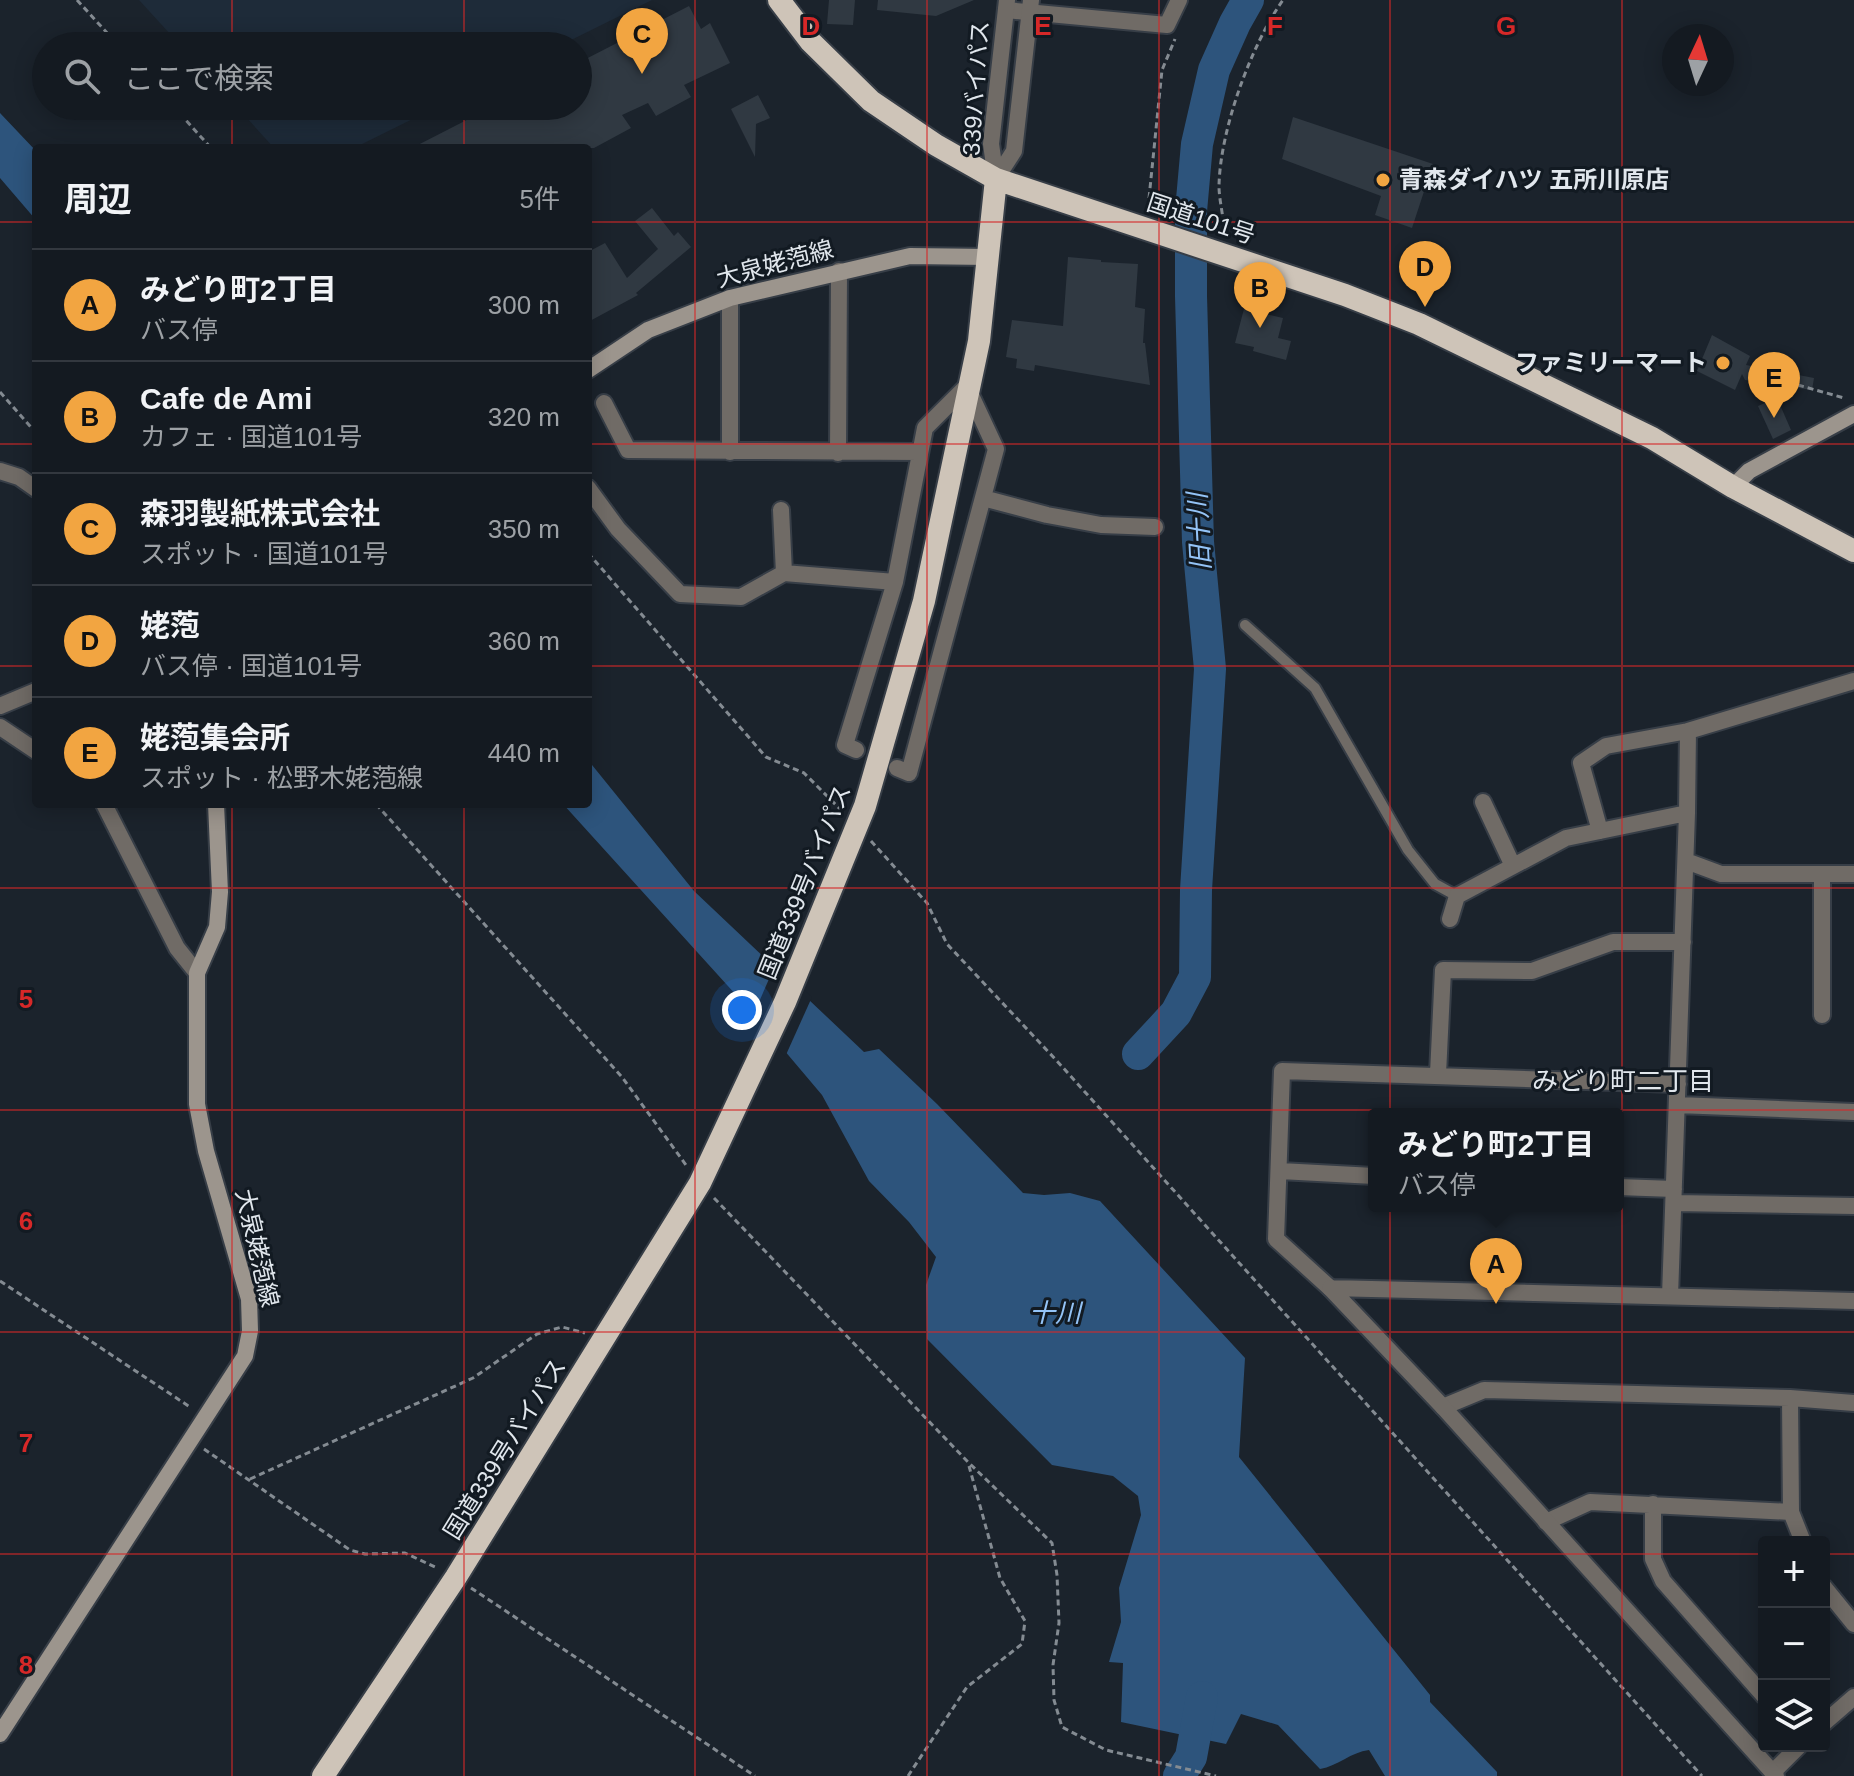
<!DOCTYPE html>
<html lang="ja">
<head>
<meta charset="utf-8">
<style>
  :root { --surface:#141a21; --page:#21272e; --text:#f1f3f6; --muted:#9da1a5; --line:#33383f; --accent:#f2a541 }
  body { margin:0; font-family:Helvetica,"Noto Sans JP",sans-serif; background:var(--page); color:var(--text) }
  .controls { position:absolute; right:24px; bottom:24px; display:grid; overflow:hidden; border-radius:8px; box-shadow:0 4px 20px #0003 }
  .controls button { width:72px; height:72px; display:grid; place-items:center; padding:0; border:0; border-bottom:2px solid var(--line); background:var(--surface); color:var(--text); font:40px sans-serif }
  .compass { position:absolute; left:1662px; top:24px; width:72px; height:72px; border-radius:50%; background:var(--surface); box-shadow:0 4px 20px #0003; rotate:4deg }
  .you { position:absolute; left:742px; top:1010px; width:28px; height:28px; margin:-20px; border:6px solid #fff; border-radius:50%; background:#1a73e8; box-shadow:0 0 0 12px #1a73e833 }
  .badge { display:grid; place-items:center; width:52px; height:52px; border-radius:50%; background:var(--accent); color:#111; font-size:26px; font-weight:700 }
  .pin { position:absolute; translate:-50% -66px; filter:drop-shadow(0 2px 4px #0008) }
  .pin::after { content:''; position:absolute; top:42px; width:28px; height:24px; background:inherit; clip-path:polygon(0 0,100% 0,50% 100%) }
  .popup { position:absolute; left:1368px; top:1108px; width:256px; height:104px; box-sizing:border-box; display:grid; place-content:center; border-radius:8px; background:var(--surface); filter:drop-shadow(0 2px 6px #0005); font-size:26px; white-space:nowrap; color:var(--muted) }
  .popup b { font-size:30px; color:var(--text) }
  .popup::after { content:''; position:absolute; left:50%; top:100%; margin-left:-16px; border:16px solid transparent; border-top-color:var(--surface) }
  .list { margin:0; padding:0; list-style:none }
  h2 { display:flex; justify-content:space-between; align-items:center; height:104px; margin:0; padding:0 32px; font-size:34px }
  h2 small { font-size:26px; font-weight:400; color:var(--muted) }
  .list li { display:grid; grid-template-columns:52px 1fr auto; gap:24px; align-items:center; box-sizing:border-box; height:112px; padding:0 32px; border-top:2px solid var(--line) }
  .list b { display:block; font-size:30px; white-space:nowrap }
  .list p { margin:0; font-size:26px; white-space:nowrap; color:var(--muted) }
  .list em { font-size:26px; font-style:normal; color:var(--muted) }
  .icon { flex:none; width:44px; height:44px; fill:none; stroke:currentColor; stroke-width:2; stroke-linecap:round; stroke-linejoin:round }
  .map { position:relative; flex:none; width:1854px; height:1776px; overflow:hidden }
  .search { position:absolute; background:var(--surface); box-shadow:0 4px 20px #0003; left:32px; top:32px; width:560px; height:88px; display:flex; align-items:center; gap:20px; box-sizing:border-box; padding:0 28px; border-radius:44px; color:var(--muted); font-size:30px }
  .panel { position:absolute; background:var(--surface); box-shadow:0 4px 20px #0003; left:32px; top:144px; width:560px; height:664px; border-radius:8px }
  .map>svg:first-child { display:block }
  .built { fill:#1e2b39 }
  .water { fill:#2d547c }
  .pier { fill:#1b232c }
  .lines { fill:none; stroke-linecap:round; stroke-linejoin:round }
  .river { stroke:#2d547c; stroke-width:32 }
  .building { fill:#303942 }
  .service-casing { stroke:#373e47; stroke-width:14 }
  .minor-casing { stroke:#373e47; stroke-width:20 }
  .tertiary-casing { stroke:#373e47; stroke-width:20 }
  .secondary-casing { stroke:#373e47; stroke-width:20 }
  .trunk-casing { stroke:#373e47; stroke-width:26 }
  .path { stroke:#848b92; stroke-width:3; stroke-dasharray:6 4; stroke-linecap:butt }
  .service { stroke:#706b66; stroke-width:10 }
  .minor { stroke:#706b66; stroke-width:16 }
  .tertiary { stroke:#706b66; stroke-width:16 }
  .secondary { stroke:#9c958d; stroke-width:16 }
  .trunk { stroke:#cec4b8; stroke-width:22 }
  .grid { fill:none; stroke:#d62828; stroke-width:2; stroke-opacity:0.55 }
  .poi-dot { fill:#f2a541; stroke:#121a22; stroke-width:3 }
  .labels { text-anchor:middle; stroke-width:6; stroke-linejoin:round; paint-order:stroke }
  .street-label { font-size:24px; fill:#e1e7ed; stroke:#121a22 }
  .poi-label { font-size:24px; font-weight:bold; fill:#e1e7ed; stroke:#121a22; text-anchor:start }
  .water-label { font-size:26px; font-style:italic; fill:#94c4f7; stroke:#121a22 }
  .neighbourhood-label { font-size:26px; fill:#e1e7ed; stroke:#121a22 }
  .grid-label { font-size:26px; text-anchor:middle; font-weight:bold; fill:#d62828; stroke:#121a22; stroke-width:6; stroke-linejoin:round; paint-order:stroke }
</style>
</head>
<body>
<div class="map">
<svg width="1854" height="1776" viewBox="0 0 1854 1776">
  <rect width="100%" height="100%" fill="#1b232c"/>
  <path class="built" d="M139,0H652L559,46H181Z
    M236,106H439L354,148H274Z"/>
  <path class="water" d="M0,113L36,151V220L0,178Z
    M588,760L694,891L864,1052L879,1049L937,1104L1023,1193L1044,1195L1070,1193L1100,1201L1245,1358L1239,1457L1430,1695V1702L1497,1772V1776H1385L1369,1750C1351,1752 1338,1766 1320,1769L1278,1725L1241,1714L1226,1744L1121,1722L1123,1663L1109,1662L1121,1622L1119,1588L1141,1515L1138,1496L1113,1476L1052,1465L927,1339L926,1285L936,1257L909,1222L869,1181L822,1095L756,1017L563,804H588Z"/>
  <path class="pier" d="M776,963L812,997L785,1057L752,1018Z"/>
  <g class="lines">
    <path class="river" d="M1138,1054L1176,1013L1195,977L1196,890L1210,669L1198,542L1191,296V211L1197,144L1214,70L1235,23L1248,0
      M1179,1776L1191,1757L1202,1697"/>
  </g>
  <path class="building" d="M829,0H855L853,25L827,24Z
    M878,0H974L936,16L877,10Z
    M689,6L701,29L710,23L730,63L684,85L691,97L656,116L648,103L622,115L631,128L594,148H412L494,106H578V63Z
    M758,95L770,118L756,124L755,157L731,109Z
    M1293,117L1433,164L1412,228L1375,215L1381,196L1282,159Z
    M652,208L674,236L678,232L691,247L636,293L638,295L588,322V252L605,243L627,278L658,249L635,221Z
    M1068,257L1101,260V262L1138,264L1135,307L1145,309L1143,343H1145L1150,385L1035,365L1034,371L1016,368L1017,359L1006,357L1012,320L1063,326Z
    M1245,305L1266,310L1265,314L1283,318L1278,338L1291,341L1286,360L1253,351L1254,347L1235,343Z
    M1712,335L1750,356L1746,365L1814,378L1812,390L1745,380L1742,374L1735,390L1697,371Z
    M1777,398L1791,430L1773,439L1758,406Z"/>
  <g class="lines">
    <g class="service-casing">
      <path id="service" d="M1245,625L1315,688L1408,850L1435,884L1457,896"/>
    </g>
    <g class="minor-casing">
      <path id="minor" d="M1006,10L1167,25L1179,0
        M730,298V452
        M604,403L628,450L920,452
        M838,453L839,271
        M588,488L618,529L680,594L741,597L784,573L895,582
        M983,498L1047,515L1101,525L1155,527
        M781,510L784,573
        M0,706L36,691
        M856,750L845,745L895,582L925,428L970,383
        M897,768L909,773L996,449L969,391
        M1483,802L1513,866
        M1600,831L1581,763L1606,746L1688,731
        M1686,861L1721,874H1854
        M1822,874V1015
        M1450,919L1457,896L1566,838L1687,813
        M1438,1074L1443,970L1532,971L1613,942H1683
        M1678,1105L1854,1112
        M1280,1171L1374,1176
        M1618,1187L1674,1189
        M1674,1203L1854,1206
        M1330,1288L1276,1239L1282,1071L1678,1084
        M1670,1296L1687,813L1688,731L1854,681
        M1790,1398L1791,1512L1803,1542
        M1443,1407L1484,1390L1790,1398L1854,1403
        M1653,1504V1559L1663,1581L1764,1696
        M1546,1522L1590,1502L1791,1512
        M1824,1587L1854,1624
        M1824,1723L1854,1697
        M1773,1772L1799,1746"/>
    </g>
    <g class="tertiary-casing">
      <path id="tertiary" d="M996,179L1014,151L1031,0
        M996,179L991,144L1007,0
        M0,471L19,477L36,489
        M0,727L36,751
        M104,804L177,948L197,973
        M1330,1288L1443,1407L1776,1776
        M1330,1288L1854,1301"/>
    </g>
    <g class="secondary-casing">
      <path id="secondary" d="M588,370L648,330L730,298L910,256L989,257
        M1733,487L1749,471L1854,414
        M0,1734L245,1356L250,1331L249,1299L206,1151L197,1104V973L217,927L220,892L216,804"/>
    </g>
    <g class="trunk-casing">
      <path id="trunk" d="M779,0L811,42L871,101L936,145L996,179L1345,295L1419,324L1652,438L1733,487L1854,551
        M323,1776L456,1577L700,1183L785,1002L865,806L924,601L979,341L996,179"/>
    </g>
    <path class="path" d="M77,0L119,46
      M173,106L211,148
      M1148,208L1162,70L1175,39
      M1223,234C1225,219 1219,202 1219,186C1220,130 1251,45 1283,0
      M1798,385L1844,398
      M0,392L36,433
      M588,553L766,757L804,773L841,810
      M376,804L622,1077L686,1165
      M871,841L927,903L947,944L1057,1061L1702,1776
      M714,1198L968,1462L1052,1543L1057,1575L1059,1623L1053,1665L1054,1700L1062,1727L1106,1750L1216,1776
      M0,1281L190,1407
      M204,1449L350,1550L365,1554L405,1553L437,1568
      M250,1479L473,1378L537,1334L562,1327L585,1333
      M471,1588L755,1776
      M908,1776L967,1687L1022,1644L1025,1621L1000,1578L969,1466"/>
    <use href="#service" class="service"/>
    <use href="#minor" class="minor"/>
    <use href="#tertiary" class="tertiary"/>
    <use href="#secondary" class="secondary"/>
    <use href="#trunk" class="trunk"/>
  </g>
  <path class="grid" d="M232,0V46M464,0V46M695,0V1776M927,0V1776M1159,0V1776M1390,0V1776M1622,0V1776M232,106V148M464,106V148M0,222H36M588,222H1854M0,444H36M588,444H1854M0,666H36M588,666H1854M232,804V1776M464,804V1776M0,888H1854M0,1110H1854M0,1332H1854M0,1554H1764M1824,1554H1854"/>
  <g class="poi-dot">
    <circle cx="1383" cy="180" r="8"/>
    <circle cx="1723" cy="363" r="8"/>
  </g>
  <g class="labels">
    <g class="street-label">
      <text transform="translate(976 88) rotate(-86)" y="8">339バイパス</text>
      <text transform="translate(1201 219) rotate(18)" y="8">国道101号</text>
      <text transform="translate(775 264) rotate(-15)" y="8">大泉姥萢線</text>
      <text transform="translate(805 882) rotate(-68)" y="8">国道339号バイパス</text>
      <text transform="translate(257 1248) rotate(77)" y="8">大泉姥萢線</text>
      <text transform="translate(505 1449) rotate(-58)" y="8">国道339号バイパス</text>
    </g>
    <g class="poi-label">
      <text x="1399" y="188">青森ダイハツ 五所川原店</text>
      <text x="1707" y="371" text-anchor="end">ファミリーマート</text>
    </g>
    <g class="water-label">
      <text transform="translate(1199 532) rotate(-93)" y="9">旧十川</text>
      <text x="1055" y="1322">十川</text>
    </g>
    <g class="neighbourhood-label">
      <text x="1623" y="1090">みどり町二丁目</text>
    </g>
  </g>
  <g class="grid-label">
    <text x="811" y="35">D</text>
    <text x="1043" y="35">E</text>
    <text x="1275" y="35">F</text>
    <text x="1506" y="35">G</text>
    <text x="26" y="1008">5</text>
    <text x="26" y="1230">6</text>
    <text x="26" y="1452">7</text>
    <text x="26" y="1674">8</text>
  </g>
</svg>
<div class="controls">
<button>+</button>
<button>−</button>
<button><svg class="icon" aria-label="layers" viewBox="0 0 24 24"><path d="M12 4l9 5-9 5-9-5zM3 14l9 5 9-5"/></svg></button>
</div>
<svg class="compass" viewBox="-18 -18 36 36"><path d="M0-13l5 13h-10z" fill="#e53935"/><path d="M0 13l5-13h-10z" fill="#9da1a5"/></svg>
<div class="you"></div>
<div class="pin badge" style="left:1496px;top:1304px">A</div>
<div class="popup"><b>みどり町2丁目</b>バス停</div>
<div class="pin badge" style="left:1260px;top:328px">B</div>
<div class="pin badge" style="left:642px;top:74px">C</div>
<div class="pin badge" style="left:1425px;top:307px">D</div>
<div class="pin badge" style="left:1774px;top:418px">E</div>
<div class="search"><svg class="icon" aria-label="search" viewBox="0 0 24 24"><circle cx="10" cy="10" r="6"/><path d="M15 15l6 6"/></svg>ここで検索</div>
<section class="panel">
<h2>周辺<small>5件</small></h2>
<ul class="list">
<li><span class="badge">A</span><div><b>みどり町2丁目</b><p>バス停</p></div><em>300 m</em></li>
<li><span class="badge">B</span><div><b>Cafe de Ami</b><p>カフェ · 国道101号</p></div><em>320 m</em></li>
<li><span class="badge">C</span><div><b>森羽製紙株式会社</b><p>スポット · 国道101号</p></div><em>350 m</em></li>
<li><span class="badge">D</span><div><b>姥萢</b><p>バス停 · 国道101号</p></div><em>360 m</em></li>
<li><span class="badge">E</span><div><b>姥萢集会所</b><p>スポット · 松野木姥萢線</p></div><em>440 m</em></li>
</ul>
</section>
</div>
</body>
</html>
